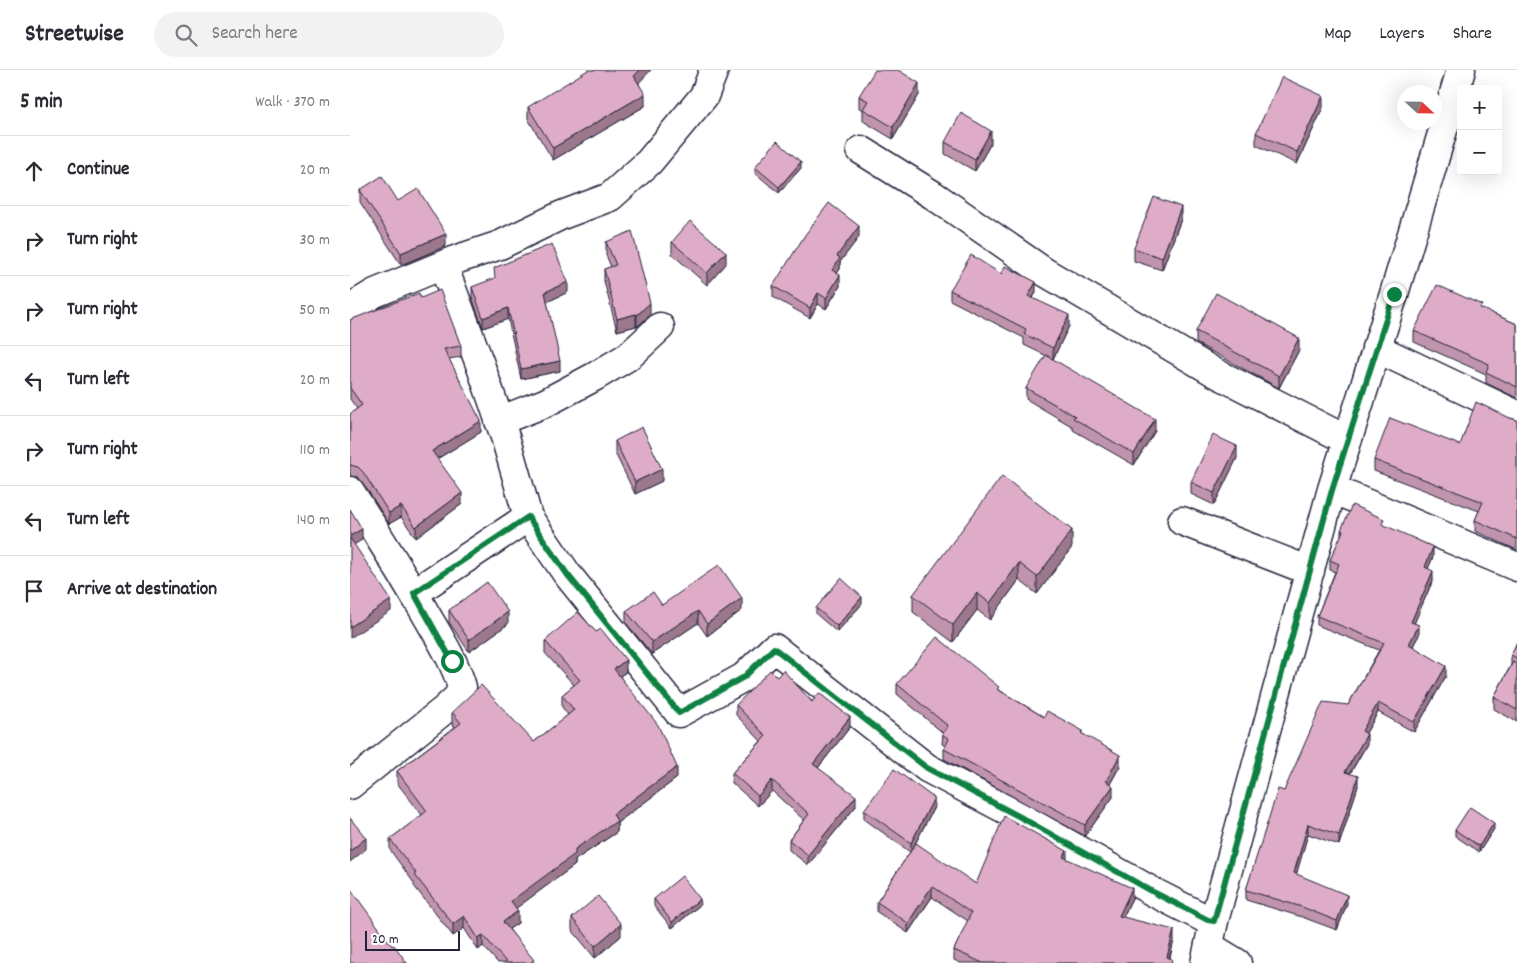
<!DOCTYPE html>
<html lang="en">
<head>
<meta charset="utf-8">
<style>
  :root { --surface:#fff; --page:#f2f2f3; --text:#2b2b33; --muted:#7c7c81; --line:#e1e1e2 }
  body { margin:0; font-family:Dekko,sans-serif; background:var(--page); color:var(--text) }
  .controls { position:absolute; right:15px; top:15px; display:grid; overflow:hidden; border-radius:5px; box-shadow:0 5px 20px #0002 }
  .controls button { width:45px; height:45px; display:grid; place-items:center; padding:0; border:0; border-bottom:1px solid var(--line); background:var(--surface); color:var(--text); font:25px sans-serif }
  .compass { position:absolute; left:1047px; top:15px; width:45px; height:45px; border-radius:50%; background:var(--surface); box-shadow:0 5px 20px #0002; rotate:112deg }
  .scale { position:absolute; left:15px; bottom:12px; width:95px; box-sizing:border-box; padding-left:5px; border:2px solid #22223b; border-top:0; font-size:14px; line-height:18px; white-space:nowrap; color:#22223b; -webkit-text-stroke:4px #fff; paint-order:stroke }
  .stop { position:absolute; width:15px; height:15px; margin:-11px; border:4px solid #0b8043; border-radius:50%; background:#fff }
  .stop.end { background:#0b8043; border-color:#fff; box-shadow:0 1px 5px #0008 }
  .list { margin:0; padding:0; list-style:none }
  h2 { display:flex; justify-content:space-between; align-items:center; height:65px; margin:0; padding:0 20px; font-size:21px }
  h2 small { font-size:16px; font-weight:400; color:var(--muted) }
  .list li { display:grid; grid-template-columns:32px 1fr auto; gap:15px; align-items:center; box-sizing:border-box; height:70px; padding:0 20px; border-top:1px solid var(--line) }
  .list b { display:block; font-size:19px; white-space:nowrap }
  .list em { font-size:16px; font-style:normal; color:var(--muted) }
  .icon { flex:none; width:28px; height:28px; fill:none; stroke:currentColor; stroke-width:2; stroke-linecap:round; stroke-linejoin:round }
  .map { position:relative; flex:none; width:1167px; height:893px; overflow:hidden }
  header { display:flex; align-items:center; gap:30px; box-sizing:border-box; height:70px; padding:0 25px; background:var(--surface); border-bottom:1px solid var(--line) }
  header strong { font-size:24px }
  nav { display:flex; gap:28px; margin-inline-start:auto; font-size:18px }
  .search { width:350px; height:45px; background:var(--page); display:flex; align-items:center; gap:12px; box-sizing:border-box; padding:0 18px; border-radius:28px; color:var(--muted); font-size:19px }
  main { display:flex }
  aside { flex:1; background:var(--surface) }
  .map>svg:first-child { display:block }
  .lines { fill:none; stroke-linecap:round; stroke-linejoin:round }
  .minor-casing { stroke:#22223b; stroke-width:31 }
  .minor { stroke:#fff; stroke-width:28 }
  .wall { fill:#c094ac; stroke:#22223b }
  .shaded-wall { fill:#9c788c; stroke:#22223b }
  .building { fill:#dfacc8; stroke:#22223b }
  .route { stroke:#0b8043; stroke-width:6 }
</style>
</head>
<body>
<header>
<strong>Streetwise</strong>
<div class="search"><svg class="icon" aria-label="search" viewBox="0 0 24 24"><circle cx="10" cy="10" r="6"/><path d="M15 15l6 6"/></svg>Search here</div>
<nav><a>Map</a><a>Layers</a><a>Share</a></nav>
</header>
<main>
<aside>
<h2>5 min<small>Walk · 370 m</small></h2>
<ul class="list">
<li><svg class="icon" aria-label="ahead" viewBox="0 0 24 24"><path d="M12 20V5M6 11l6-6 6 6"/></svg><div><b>Continue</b></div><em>20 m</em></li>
<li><svg class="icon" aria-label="right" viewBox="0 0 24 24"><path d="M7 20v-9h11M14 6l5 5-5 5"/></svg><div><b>Turn right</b></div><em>30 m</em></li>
<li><svg class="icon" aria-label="right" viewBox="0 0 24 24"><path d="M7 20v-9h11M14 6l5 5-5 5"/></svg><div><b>Turn right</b></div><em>50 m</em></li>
<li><svg class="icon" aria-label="left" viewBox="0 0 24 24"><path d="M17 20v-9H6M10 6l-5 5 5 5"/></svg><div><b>Turn left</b></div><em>20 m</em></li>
<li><svg class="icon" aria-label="right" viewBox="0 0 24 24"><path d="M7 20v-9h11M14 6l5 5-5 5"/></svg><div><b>Turn right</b></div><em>110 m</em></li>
<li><svg class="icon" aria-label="left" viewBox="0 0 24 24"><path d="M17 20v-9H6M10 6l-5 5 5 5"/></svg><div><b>Turn left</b></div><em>140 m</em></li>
<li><svg class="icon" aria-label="arrive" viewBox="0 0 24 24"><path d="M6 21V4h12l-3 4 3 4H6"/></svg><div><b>Arrive at destination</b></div></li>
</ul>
</aside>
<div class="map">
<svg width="1167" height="893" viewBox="0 0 1167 893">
  <rect width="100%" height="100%" fill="#fff"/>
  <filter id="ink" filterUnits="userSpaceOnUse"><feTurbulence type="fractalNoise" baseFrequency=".02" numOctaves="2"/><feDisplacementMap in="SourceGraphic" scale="10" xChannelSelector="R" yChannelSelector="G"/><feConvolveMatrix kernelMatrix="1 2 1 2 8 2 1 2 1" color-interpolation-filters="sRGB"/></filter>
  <g filter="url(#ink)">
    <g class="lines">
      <g class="minor-casing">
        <path id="minor" d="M511,80L583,125L693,201L864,302L997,370
          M93,195L131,297L156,370L178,447L217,504L329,643L394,607L424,578L577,698L672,748L805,823L858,850L864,851
          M0,238L25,223L105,190L150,175L212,145L260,127L299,92L354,26L364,0
          M1026,278L1167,345
          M149,351L195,333L244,307L279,286L310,257
          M982,419L1167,497
          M0,421C25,460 49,499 73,539C87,564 104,589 112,617L108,627L94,640L0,715
          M832,451L960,501
          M64,523L178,447
          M859,876L887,893
          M855,893L864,851L982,419L1044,224L1111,0"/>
      </g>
      <use href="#minor" class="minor"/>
    </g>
    <path class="wall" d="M289,13L295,36L203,90L178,49V37Z
      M569,25L543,69L513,51V40L509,38V26Z
      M973,38L947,94L906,75V63Z
      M595,72L641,73L625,101L595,84Z
      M405,97L451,98L429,123L405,103Z
      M10,120L48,131L96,176L51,195L10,132Z
      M831,149L812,200L784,191V178Z
      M509,167L490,192V199L487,203L490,216L476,239L468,234L460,248L423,227V216Z
      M256,172L300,245L287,257L286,256L267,261L254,211V199L261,197L256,185Z
      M322,172L376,194L357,215L322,184Z
      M651,204L686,222L683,228L719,256L703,289L674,275V268L600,230V220Z
      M122,217L218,222L197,232L210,301L171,309L158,249L133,258L122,227Z
      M71,228L111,276V287L99,289L131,362L87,389L112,434L66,468L51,447L39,454L13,413L8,407L0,406V344L7,339L0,329V250Z
      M1132,239L1167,254V328L1136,313V304L1064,272V261Z
      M846,261L949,280L929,318L846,273Z
      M676,318L805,361L784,395L723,360V357L676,329Z
      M1160,348L1167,350V480L1125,461V450L1129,441L1024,401V390L1110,375Z
      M265,371L312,411L285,424L265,383Z
      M887,388L864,435L841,424V412Z
      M1034,455L1083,487L1078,498L1083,510L1064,553L1069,565L1063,576L1096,606L1064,662L1028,642L1016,663L1017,674L1000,704L1008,716L989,775L958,764L946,804L997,834L987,860L952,847L896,830V820L934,721L998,635L1029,580L967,555V546L985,502L980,500V490L991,467V460Z
      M722,477L687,524L669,510L640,550L627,540L603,572L563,542V525Z
      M512,534L487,562L466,544V538Z
      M312,535L392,540L357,566L348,553L302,584L276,553V541Z
      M99,540L158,554L119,582L99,552Z
      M195,571L276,602L270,606L327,708L267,753V762L225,790V795L166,838L168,853L159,859L184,893H148L133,876L128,880L114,858L103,866L64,816V813L40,780V769L72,745L47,713V701L105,657L102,654V642L184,672L218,645L212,637V625L224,615L195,583Z
      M1167,572V652L1144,639V627L1161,595V585Z
      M427,607L500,657L468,698L506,736L458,795L439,780V770L454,750L422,721L408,736L382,713V703L411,671L386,645V635Z
      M547,614L649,620L694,647L733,664L770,696L760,714L763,727L735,766L594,689V679L595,676L592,674L593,663L547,624Z
      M584,737L563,778L626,814L717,789L782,828L773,847L824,870L820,888L822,893H610L604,890V880L618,851L582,827L558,863L527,842V832L560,782L514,749V740Z
      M1144,759L1129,782L1105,766V760Z
      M304,829L350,835L322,858L304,836Z
      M222,848L271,866L245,888L222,860Z"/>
    <path class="shaded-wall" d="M290,0H301L284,18V6Z
      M569,13V25L543,69V57Z
      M295,24V36L203,90V78Z
      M973,26V38L947,94V82Z
      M641,61V73L625,101V89Z
      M451,92V98L429,123V117Z
      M831,137V149L812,200V188Z
      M509,156V167L490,192V199L482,211V200L487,186Z
      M96,164V176L51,195V183Z
      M376,182V194L357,215V203Z
      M490,205V216L476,239V228Z
      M218,212V222L195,233V222Z
      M686,212V222L678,237V226Z
      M468,223V234L460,248V238Z
      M300,233V245L287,257V245Z
      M158,238V249L133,258V248Z
      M286,244V256L267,261V249Z
      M719,245V256L703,289V278Z
      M949,268V280L929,318V306Z
      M210,291V301L171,309V299Z
      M805,349V361L784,395V384Z
      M131,351V362L82,392V381Z
      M887,376V388L864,435V423Z
      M312,399V411L285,424V412Z
      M112,423V434L66,468V457Z
      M51,436V447L39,454V443Z
      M12,459V470L0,477V466Z
      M722,460V477L687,524V507Z
      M1083,477V487L1075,506V497Z
      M669,493V510L640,550V533Z
      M1083,501V510L1061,561V552Z
      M627,523V540L603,572V555Z
      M512,527V534L487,562V556Z
      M392,528V540L357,566V554Z
      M41,530V541L0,568V557Z
      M348,541V553L302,584V572Z
      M158,542V554L119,582V570Z
      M1069,555V565L1059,583V574Z
      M276,590V602L264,610V599Z
      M1096,596V606L1064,662V652Z
      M1028,633V642L1012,670V661Z
      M500,647V657L463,704V694Z
      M1017,664V674L995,712V702Z
      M770,685V696L756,721V711Z
      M327,697V708L267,753V762L225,790V795L161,842V831L263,744Z
      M1008,706V716L989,775V765Z
      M422,710V721L408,736V726Z
      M763,716V727L735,766V755Z
      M506,726V736L458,795V785Z
      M584,728V737L561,782V773Z
      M1144,753V759L1129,782V776Z
      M958,754V764L944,813V803Z
      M16,768V779L0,792V781Z
      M717,781V791L713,787Z
      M582,816V827L558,863V853Z
      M782,818V828L769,856V846Z
      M997,825V834L987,860V851Z
      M350,829V835L322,858V852Z
      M168,841V853L153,863V852Z
      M114,846V858L103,866V854Z
      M271,854V866L245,888V876Z
      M824,860V870L818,893L817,887Z
      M133,865V876L128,880V868Z"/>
    <path class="building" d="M238,0H290L284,6L295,24L203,78L178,37Z
      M525,0H548L569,13L543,57L513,39L518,31L509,26Z
      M932,7L973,26L947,82L906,63Z
      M611,43L641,61L625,89L595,72Z
      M427,71L451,92L429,117L405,97Z
      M32,106L48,131L68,119L96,164L51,183L10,120Z
      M804,127L831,137L812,188L784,178Z
      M479,133L509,156L487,186L490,188L482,200L490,205L476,228L468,223L460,238L423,216L455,165Z
      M340,151L376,182L357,203L322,172Z
      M282,161L300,233L287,245L286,244L267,249L254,199L266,195L256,172Z
      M202,174L218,212L195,222L210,291L171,299L158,238L133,248L122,217L145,208L144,198Z
      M621,185L651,204L655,196L686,212L678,226L719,245L703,278L674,264L676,259L600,220Z
      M1087,215L1132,235L1130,238L1167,254V317L1136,302L1139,294L1064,261Z
      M90,220L111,276L94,279L131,351L82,381L112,423L66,457L51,436L39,443L13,402L8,397L0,395V344L12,335L0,318V250L69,223L71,228Z
      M866,223L949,268L929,306L846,261Z
      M696,285L805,349L784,384L723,348L725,346L676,318Z
      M1126,332L1160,348L1167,350V469L1125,450L1133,432L1024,390L1040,348L1110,375Z
      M292,357L312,399L285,412L265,371Z
      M863,365L887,376L864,423L841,412Z
      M652,406L722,460L687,507L669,493L640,533L627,523L603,555L563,525Z
      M1002,435L1034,449L1032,454L1083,477L1075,497L1083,501L1061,552L1069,555L1059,574L1096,596L1064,652L1028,633L1012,661L1017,664L995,702L1008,706L989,765L958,754L944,803L997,825L987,851L952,837L896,820L928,719L934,721L973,632L998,635L1034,573L967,546L989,494L980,490L993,461L991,460Z
      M0,439L12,459L0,466Z
      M0,468L41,530L0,557Z
      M369,495L392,528L357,554L348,541L302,572L276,541L303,522L312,535Z
      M491,508L512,527L487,556L466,538Z
      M137,512L158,542L119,570L99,540Z
      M228,542L246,562L251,559L276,590L264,599L308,655L327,697L263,744L267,751L225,779V784L161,831L168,841L153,852L184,890L180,893H157L133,865L128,868L114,846L103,854L64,804L66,803L40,769L77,741L47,701L111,653L102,642L131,615L184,672L224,640L212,625L230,610L195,571Z
      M587,567L649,617L647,619L694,647L697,641L733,661L731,663L770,685L756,711L763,716L735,755L594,679L599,669L592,664L598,656L547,614Z
      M1167,572V588L1161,585Z
      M1163,592L1167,595V640L1144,627Z
      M420,600L427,607L433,600L462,632L469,623L500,647L463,694L506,726L458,785L439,770L459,744L422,710L408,726L382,703L416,666L386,635Z
      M544,699L584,728L561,773L514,740Z
      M1120,737L1144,753L1129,776L1105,760Z
      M654,746L717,781L713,787L782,818L769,846L824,860L817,887L822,889L821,893H633L604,880L621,843L582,816L558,853L527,832L566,773L626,814Z
      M0,748L16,768L0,781Z
      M332,806L350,829L322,852L304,829Z
      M0,818L42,876L44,875L57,893H0Z
      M248,826L271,854L245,876L222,848Z"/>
  </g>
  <g class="lines" filter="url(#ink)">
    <path class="route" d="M102,591L64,523L178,447L217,504L329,643L394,607L424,578L577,698L672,748L805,823L858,850L864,851L982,420L1044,224"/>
  </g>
</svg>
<div class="controls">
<button>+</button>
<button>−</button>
</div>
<svg class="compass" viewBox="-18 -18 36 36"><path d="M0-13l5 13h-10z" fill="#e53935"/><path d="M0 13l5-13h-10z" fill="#7c7c81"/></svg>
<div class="scale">20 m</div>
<div class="stop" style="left:102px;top:591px"></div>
<div class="stop end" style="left:1044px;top:224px"></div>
</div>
</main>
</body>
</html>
